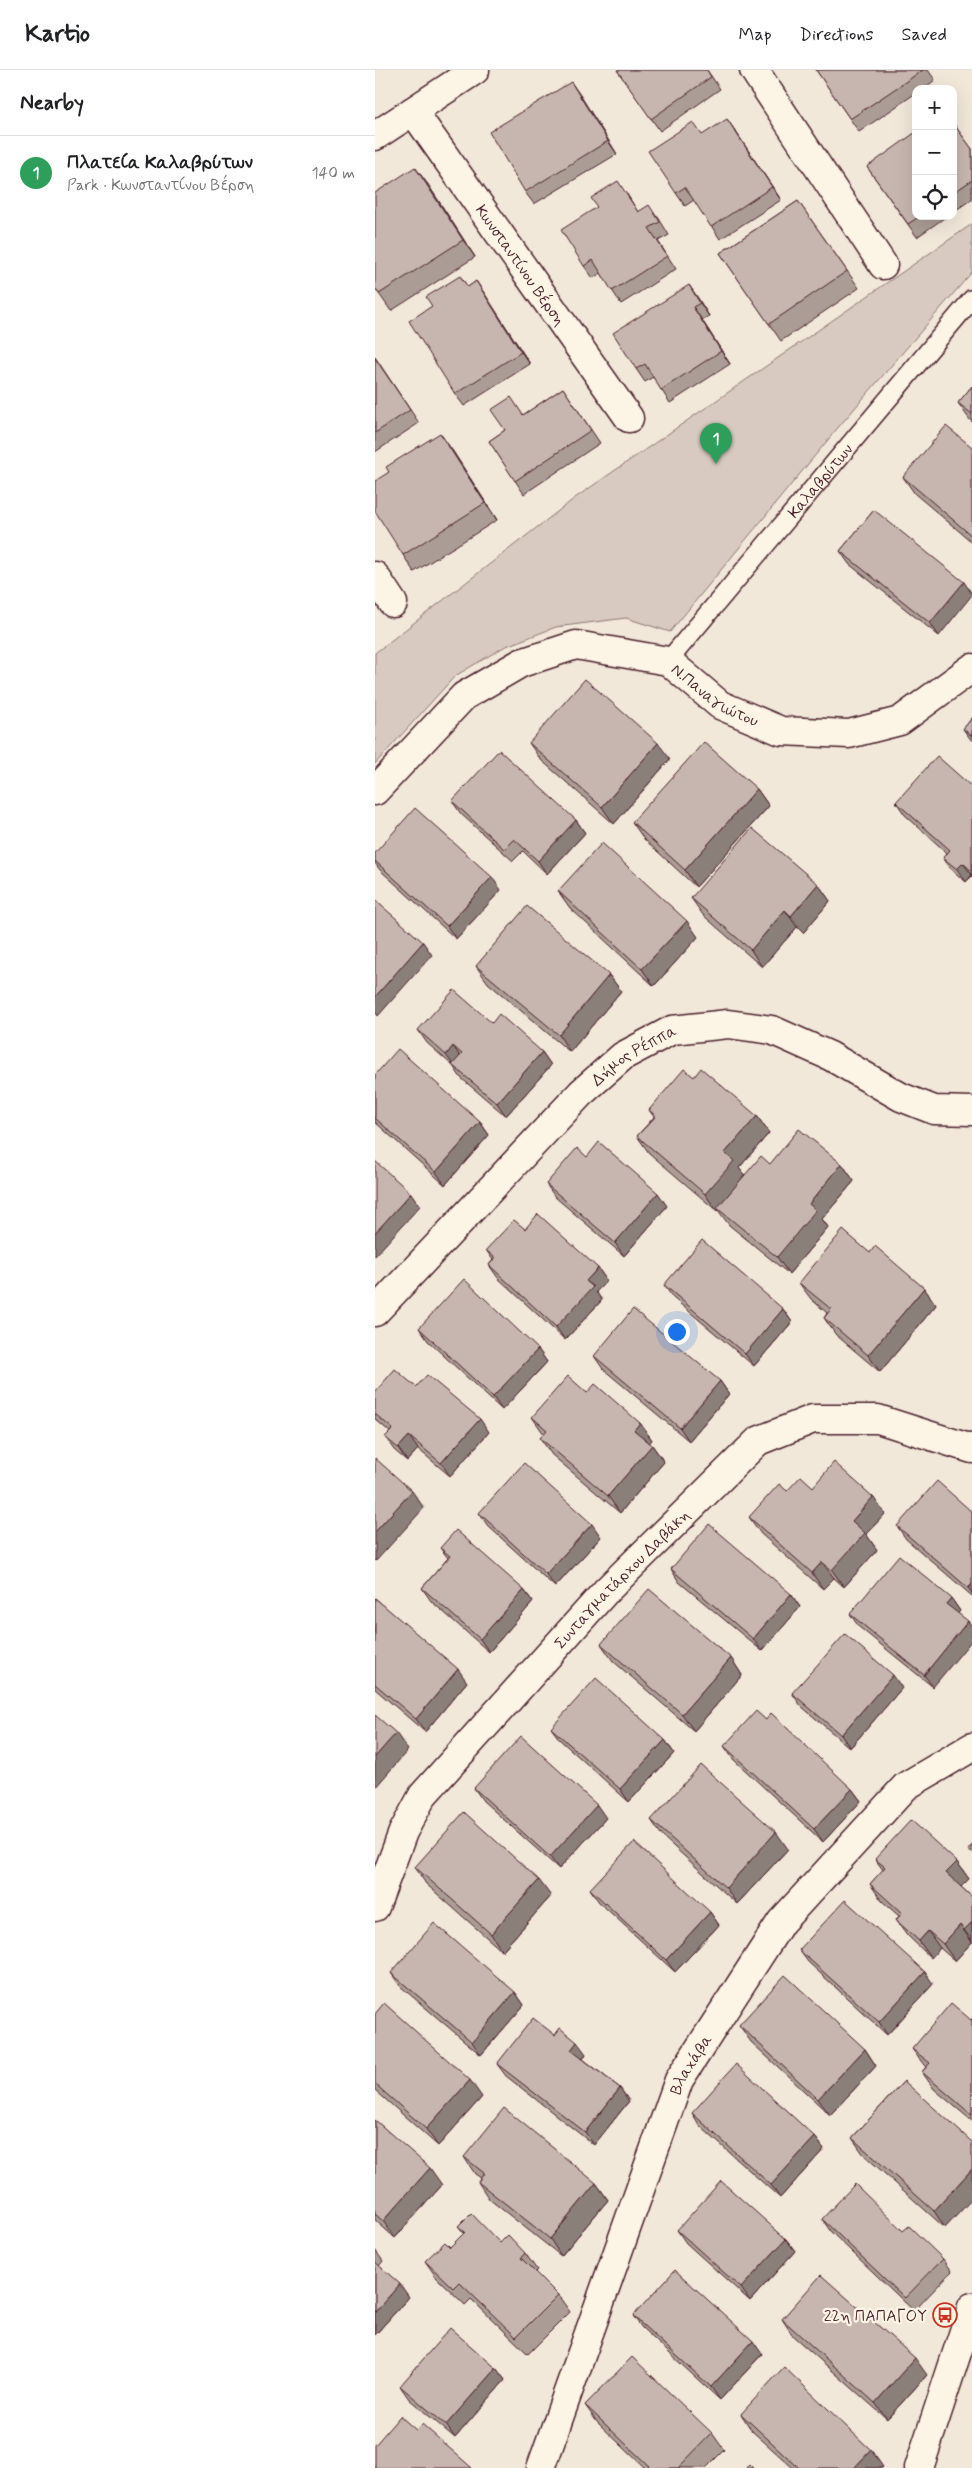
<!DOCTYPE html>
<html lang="en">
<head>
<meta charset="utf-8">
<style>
  :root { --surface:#fff; --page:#f2f2f2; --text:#202124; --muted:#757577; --line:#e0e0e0; --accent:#111827 }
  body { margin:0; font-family:Mynerve,sans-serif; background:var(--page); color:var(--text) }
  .controls { position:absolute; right:15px; top:15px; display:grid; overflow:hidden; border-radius:10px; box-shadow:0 5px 20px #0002 }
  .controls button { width:45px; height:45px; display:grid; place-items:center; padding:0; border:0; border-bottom:1px solid var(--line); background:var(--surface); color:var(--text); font:25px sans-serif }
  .you { position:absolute; left:301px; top:1261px; width:18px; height:18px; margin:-12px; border:4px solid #fff; border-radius:50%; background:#1a73e8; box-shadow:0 0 0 8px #1a73e833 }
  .badge { display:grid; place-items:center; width:32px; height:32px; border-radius:50%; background:var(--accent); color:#fff; font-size:16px; font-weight:700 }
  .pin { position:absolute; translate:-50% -41px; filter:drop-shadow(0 1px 2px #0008) }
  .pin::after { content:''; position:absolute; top:26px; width:18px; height:15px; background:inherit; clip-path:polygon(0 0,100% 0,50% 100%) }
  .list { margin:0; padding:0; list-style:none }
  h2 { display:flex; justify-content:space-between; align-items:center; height:65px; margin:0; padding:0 20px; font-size:21px }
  h2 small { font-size:16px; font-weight:400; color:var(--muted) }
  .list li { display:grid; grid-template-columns:32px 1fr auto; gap:15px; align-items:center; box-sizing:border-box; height:75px; padding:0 20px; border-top:1px solid var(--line) }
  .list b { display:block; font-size:19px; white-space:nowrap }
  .list p { margin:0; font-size:16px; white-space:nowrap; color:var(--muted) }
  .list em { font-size:16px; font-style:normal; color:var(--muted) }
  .icon { flex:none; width:28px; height:28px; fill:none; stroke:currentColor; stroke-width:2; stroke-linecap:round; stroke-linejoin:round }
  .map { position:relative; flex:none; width:597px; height:2398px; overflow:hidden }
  header { display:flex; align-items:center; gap:30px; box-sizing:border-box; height:70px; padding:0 25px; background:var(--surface); border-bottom:1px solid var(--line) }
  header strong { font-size:24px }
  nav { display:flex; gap:28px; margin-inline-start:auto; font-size:18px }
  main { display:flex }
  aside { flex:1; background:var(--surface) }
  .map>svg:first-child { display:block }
  .green { fill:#d8cac0; stroke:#917476 }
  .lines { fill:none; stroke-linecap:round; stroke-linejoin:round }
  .service-casing { stroke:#4a1f2b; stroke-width:21 }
  .minor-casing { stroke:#4a1f2b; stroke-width:31 }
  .service { stroke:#fcf5e5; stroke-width:18 }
  .minor { stroke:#fcf5e5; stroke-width:28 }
  .wall { fill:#ab9d96; stroke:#4a1f2b }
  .shaded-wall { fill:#8b7f7a; stroke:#4a1f2b }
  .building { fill:#c7b6af; stroke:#4a1f2b }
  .labels { text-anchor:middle; stroke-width:4.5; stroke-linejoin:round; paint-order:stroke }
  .street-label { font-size:16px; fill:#4a1f2b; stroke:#fcf5e5 }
  .poi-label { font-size:16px; fill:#4a1f2b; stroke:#fcf5e5; text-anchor:end }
</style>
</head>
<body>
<header>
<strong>Kartio</strong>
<nav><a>Map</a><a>Directions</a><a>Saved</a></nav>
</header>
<main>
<aside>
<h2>Nearby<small></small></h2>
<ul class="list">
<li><span class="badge" style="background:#2e9e5b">1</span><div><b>Πλατεία Καλαβρύτων</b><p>Park · Κωνσταντίνου Βέρση</p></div><em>140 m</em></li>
</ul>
</aside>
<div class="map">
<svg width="597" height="2398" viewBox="0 0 597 2398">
  <rect width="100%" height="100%" fill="#f1e8da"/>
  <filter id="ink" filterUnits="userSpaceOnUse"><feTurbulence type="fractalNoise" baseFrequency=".02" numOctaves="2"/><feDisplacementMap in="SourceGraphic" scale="10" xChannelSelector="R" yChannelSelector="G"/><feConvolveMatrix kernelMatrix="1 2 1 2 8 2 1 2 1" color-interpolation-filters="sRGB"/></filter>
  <g filter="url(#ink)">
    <path class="green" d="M597,154V202L461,360L295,562L251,548L181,557L129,577L80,606L0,694V583L200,428Z"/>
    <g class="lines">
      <g class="service-casing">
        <g id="service">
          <path id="s1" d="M293,591L597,229"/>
        </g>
      </g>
      <g class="minor-casing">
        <g id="minor">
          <path d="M379,0L508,195"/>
          <path id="s2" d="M38,41L254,348"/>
          <path d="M0,66L100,0"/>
          <path d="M0,506L18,533"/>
          <path id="s3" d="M0,721L89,626L146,593L201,575L293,591L345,635L406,661L474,664L525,651L597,598"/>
          <path id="s4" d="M0,1242L206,1023L248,986L297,960L353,954L397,960L455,986L526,1027L559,1040L597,1041"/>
          <path id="s5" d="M0,1837L28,1762L48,1725L231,1521L383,1371L438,1349H503L597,1379"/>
          <path id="s6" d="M166,2398L304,2010L406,1852L531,1716L597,1677"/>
          <path d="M544,2398L597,2237"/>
        </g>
      </g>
      <use href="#service" class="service"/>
      <use href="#minor" class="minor"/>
    </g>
    <path class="wall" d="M242,0H332L345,19L285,61Z
      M441,0H553L560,10L548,19H541V23L484,62Z
      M205,25L242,84L159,134L150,122Z
      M578,53L597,79V129L578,142Z
      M361,62L406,130L345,169L319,130L310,136L301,123Z
      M492,97L541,146H572L542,167Z
      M52,113L100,187L16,241L0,218Z
      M252,124L263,142L283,147L294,165L283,171L301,199L246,234L226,203L218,208L209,196Z
      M423,131L484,218L406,271L345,183Z
      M85,206L93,217L101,211L155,294L89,336L80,324L57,236Z
      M314,215L334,246L327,250L355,294L295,333L278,307L270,312L261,299Z
      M0,287L44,353L0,382Z
      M597,316V352L595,350L583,333Z
      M188,318L225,373L149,424L114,371L130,360L148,345Z
      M597,377V472L540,424L528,407Z
      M77,380L122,450L39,502L28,485Z
      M499,440L564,566L474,494L465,481Z
      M597,648V671L588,659Z
      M154,673L295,689L239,754L166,690Z
      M597,717V806L591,812L577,800L568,788L572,783L530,745L521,732Z
      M382,719L394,736L321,817L269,769L257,752Z
      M77,731L201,750L210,763L172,804L148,781L138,791L86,744Z
      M0,783L126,820L81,869L5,800L0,793Z
      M443,814L455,831L428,863L422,857L387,897L328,845L316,828Z
      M183,821L323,867L279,916L195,838Z
      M101,896L234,905L246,921L195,982L113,913Z
      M117,953L167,982L176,995L131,1046L86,1008L78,996L52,973L43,960Z
      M0,1005L105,1052L114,1065L70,1115L0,1052Z
      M319,1007L382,1046L394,1063L364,1098L369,1105L395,1094H467L479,1111L447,1149L453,1157L414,1204L354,1155L343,1140L342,1141L274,1083L262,1066L279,1047L274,1040Z
      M212,1087L292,1136L249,1186L180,1127L171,1114Z
      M150,1159L223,1198L232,1211L221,1222L227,1230L190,1270L123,1208L114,1195L118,1190L111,1180Z
      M495,1183L549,1218L561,1235L505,1302L461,1265L449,1248L452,1243L436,1229L424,1213Z
      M289,1215L408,1239L417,1252L379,1296L298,1228Z
      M44,1258L163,1279L172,1292L127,1340L53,1271Z
      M219,1286L345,1311L354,1324L314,1371L228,1299Z
      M41,1317L114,1362L75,1406L43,1379L32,1391L19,1380L10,1367L15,1362L0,1349V1322Z
      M212,1323L265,1353L277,1370L274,1373L277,1375L289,1392L245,1443L177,1385L165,1368L169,1364L157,1347Z
      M438,1417L498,1427L510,1444L491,1464L502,1480L469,1517L459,1508L448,1519L386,1464L374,1447L412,1421Z
      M597,1442V1526L531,1469L522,1456Z
      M104,1443L226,1467L180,1517L113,1456Z
      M65,1478L149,1520L158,1532L114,1582L56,1531L47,1518L73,1488Z
      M296,1499L416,1524L425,1537L387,1581L304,1512Z
      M0,1528L92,1612L50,1662L0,1619Z
      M576,1528L585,1541L583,1543L558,1617L484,1557L475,1544Z
      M226,1574L356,1588L367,1605L319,1661L238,1591Z
      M527,1618L475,1678L426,1636L417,1623Z
      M391,1650L477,1719L486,1731L448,1772L358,1689L349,1676Z
      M176,1658L290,1670L299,1683L254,1732L185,1670Z
      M99,1718L231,1748L184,1799L108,1731Z
      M276,1750L413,1779L362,1834L288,1767Z
      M500,1789L582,1792L594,1809L586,1817L597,1827V1873V1872L580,1891L565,1878L556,1888L533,1866L521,1850L524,1846L507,1831L495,1814L508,1800Z
      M40,1797L176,1826L127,1881L51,1814Z
      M215,1819L335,1842L344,1855L300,1902L224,1832Z
      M424,1880L558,1914L512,1965L433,1892Z
      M16,1903L140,1922L149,1935L106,1985L25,1916Z
      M0,1944L107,2027L63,2076L0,2020Z
      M597,1949V2051L559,2019L547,2002L551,1997L549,1995L537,1979Z
      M364,1955L490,1979L501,1996L455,2045L376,1972Z
      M180,1965L211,1984L208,1989L245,2018L254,2031L219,2075L131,2006L122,1994Z
      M529,2011L570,2158L489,2085L477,2068Z
      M317,2043L440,2067L449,2079L405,2128L325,2056Z
      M0,2050L67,2115L20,2168L0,2150Z
      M89,2087L221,2113L233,2130L186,2186L114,2129L103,2112L106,2108L100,2104Z
      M447,2149L568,2189L577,2201L539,2241L456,2162Z
      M83,2156L150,2183L162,2200L160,2202L183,2225L195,2242L153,2284L96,2229L90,2235L62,2208L50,2191L75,2177L89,2163Z
      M302,2160L411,2169L420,2181L375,2231L311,2173Z
      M0,2180L8,2191L4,2196L34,2227L0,2265Z
      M258,2246L387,2284L345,2330L267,2258Z
      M407,2249L552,2305L512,2349L418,2266Z
      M121,2298L130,2310L80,2368L34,2329L25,2316Z
      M210,2335L337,2363L349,2380L331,2398H270L222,2352Z
      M366,2344L508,2397L507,2398H418L377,2361Z"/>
    <path class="shaded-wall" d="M196,12L205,25L242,84L233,71Z
      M352,49L361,62L406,130L397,117Z
      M40,97L52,113L100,187L88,170Z
      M101,211L110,224L155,294L146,282Z
      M314,215L323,228L334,246L325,233Z
      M318,237L327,250L355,294L346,281Z
      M65,363L77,380L122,450L110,433Z
      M589,512L597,524V525L564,566L555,553Z
      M283,673L295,689L239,754L227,737Z
      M382,719L394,736L321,817L310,800Z
      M201,750L210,763L172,804L163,791Z
      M588,793L597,805L591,812L582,799Z
      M117,807L126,820L81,869L72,856Z
      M443,814L455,831L428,863L416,846Z
      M410,840L422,857L387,897L376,880Z
      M312,851L323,867L279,916L267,899Z
      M48,872L57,885L3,946L0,941V927Z
      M234,905L246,921L195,982L184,965Z
      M78,976L87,989L80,997L71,985Z
      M167,982L176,995L131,1046L122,1033Z
      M382,1046L394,1063L364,1098L371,1107L342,1141L330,1124L350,1083Z
      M105,1052L114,1065L70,1115L61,1102Z
      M467,1094L479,1111L447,1149L453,1157L414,1204L402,1187L434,1134Z
      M36,1123L45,1136L0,1186V1163Z
      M283,1123L292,1136L249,1186L240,1173Z
      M223,1198L232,1211L221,1222L227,1230L190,1270L181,1257L211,1211Z
      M549,1218L561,1235L505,1302L493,1285Z
      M408,1239L417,1252L379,1296L370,1284Z
      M163,1279L172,1292L127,1340L118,1327Z
      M345,1311L354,1324L314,1371L305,1358Z
      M105,1349L114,1362L75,1406L66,1393Z
      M265,1353L277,1370L271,1377L259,1360Z
      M34,1366L43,1379L32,1391L23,1378Z
      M277,1375L289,1392L245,1443L233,1426Z
      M37,1421L49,1438L1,1491L0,1490V1462Z
      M498,1427L510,1444L491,1464L502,1480L469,1517L457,1500L477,1451Z
      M217,1454L226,1467L180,1517L171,1504Z
      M447,1492L459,1508L448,1519L437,1503Z
      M597,1514V1523L593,1518Z
      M149,1520L158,1532L114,1582L105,1569Z
      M416,1524L425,1537L387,1581L378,1569Z
      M576,1528L585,1541L580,1547L571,1534Z
      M593,1551L597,1556V1570L558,1617L549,1605Z
      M356,1588L367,1605L319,1661L307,1644Z
      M83,1599L92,1612L50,1662L41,1649Z
      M518,1605L527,1618L475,1678L466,1665Z
      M21,1663L33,1680L0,1718V1687Z
      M290,1670L299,1683L254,1732L245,1719Z
      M477,1719L486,1731L448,1772L439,1759Z
      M222,1735L231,1748L184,1799L175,1787Z
      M401,1762L413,1779L362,1834L351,1818Z
      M582,1792L594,1809L583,1820L571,1803Z
      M164,1810L176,1826L127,1881L116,1864Z
      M335,1842L344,1855L300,1902L291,1890Z
      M597,1852V1871L589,1860Z
      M585,1855L597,1872L580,1891L568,1874Z
      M553,1861L565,1878L556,1888L544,1871Z
      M550,1902L558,1914L512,1965L504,1952Z
      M140,1922L149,1935L106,1985L97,1972Z
      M202,1972L211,1984L205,1992L196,1980Z
      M490,1979L501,1996L455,2045L443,2029Z
      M95,2010L107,2027L63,2076L51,2059Z
      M245,2018L254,2031L219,2075L210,2062Z
      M440,2067L449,2079L405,2128L396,2115Z
      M55,2098L67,2115L20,2168L8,2151Z
      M597,2099V2129L570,2158L559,2141Z
      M221,2113L233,2130L186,2186L175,2169Z
      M411,2169L420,2181L375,2231L366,2218Z
      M25,2214L34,2227L0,2265V2242Z
      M378,2271L387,2284L345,2330L336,2317Z
      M540,2288L552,2305L512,2349L500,2333Z
      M121,2298L130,2310L80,2368L71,2355Z
      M496,2380L508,2397L507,2398H479Z"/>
    <path class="building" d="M242,0H332L336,7L276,49Z
      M441,0H548L475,49Z
      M196,12L233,71L150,122L114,62Z
      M352,49L397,117L336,157L310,117L301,123L273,81L318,52L327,65Z
      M578,53L597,79V110L578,123Z
      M541,62V146H545L533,154L492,97Z
      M40,97L88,170L4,224L0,218V123Z
      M243,111L263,142L274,135L285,152L274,158L292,186L237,221L218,190L209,196L186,160L222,137L216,128Z
      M423,131L472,201L394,254L345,183Z
      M85,206L93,217L101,211L146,282L80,324L34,251L57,236L51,227Z
      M314,215L325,233L318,237L346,281L286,320L270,294L261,299L238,263Z
      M0,288L35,340L0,363Z
      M597,316V344L583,333Z
      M188,318L216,360L140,411L114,371L130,360L116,340L136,327L148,345Z
      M571,356L597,377V466L528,407Z
      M65,363L110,433L28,485L0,441V411L14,402L11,397Z
      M499,440L589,512L555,553L465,481Z
      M210,609L283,673L227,737L154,673Z
      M597,648V666L588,659Z
      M329,672L382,719L310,800L257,752Z
      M124,680L201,750L163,791L139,769L129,779L77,731Z
      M562,686L597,717V801L588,793L582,799L568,788L575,780L521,732Z
      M40,738L117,807L72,856L0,791V783Z
      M377,758L443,814L416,846L410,840L376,880L316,828Z
      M227,773L312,851L267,899L183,821Z
      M0,830L48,872L0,927Z
      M152,836L234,905L184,965L101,896Z
      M79,920L117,953L124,944L167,982L122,1033L77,995L87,984L78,976L71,985L43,960Z
      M23,979L105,1052L61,1102L0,1048V1005Z
      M326,998L382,1046L350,1083L359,1091L330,1124L262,1066L281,1046L274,1040L309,999L319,1007Z
      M424,1059L467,1094L434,1134L441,1140L402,1187L342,1138L386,1086L395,1094Z
      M224,1072L283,1123L240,1173L171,1114L202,1078L212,1087Z
      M0,1091L36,1123L0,1163Z
      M163,1144L223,1198L211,1211L218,1217L181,1257L114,1195L120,1188L111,1180L139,1150L150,1159Z
      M468,1160L495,1183L500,1176L549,1218L493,1285L449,1248L456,1239L424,1213Z
      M327,1170L408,1239L370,1284L289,1215Z
      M89,1209L163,1279L118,1327L44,1258Z
      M258,1239L345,1311L305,1358L219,1286Z
      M20,1299L41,1317L52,1305L105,1349L66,1393L34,1366L23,1378L10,1367L18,1359L0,1344V1322Z
      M193,1306L212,1323L220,1314L265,1353L259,1360L277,1375L233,1426L165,1368L172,1360L157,1347Z
      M0,1388L37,1421L0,1462Z
      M459,1392L498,1427L477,1451L490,1463L457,1500L447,1492L437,1503L374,1447L404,1414L412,1421L426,1406L438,1417Z
      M149,1393L217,1454L171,1504L104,1443Z
      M562,1411L597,1442V1514L593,1518L522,1456Z
      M334,1454L416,1524L378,1569L296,1499Z
      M81,1460L149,1520L105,1569L47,1518L75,1486L65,1478Z
      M524,1485L576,1528L571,1534L593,1551L549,1605L475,1544Z
      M274,1519L356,1588L307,1644L226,1574Z
      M0,1528L83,1599L41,1649L0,1614Z
      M470,1564L518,1605L466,1665L417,1623Z
      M221,1608L290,1670L245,1719L176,1658Z
      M381,1641L391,1650L396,1643L477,1719L439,1759L349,1676Z
      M0,1645L21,1663L0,1687Z
      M146,1666L222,1735L175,1787L99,1718Z
      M326,1695L401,1762L351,1818L276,1750Z
      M89,1742L164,1810L116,1864L40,1797Z
      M536,1750L582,1792L571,1803L597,1827V1852L589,1860L585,1855L568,1874L553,1861L544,1871L521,1850L527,1843L495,1814L510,1797L500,1789Z
      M259,1772L335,1842L291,1890L215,1819Z
      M597,1775V1783L593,1780Z
      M470,1830L550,1902L504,1952L424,1880Z
      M59,1853L140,1922L97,1972L16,1903Z
      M410,1905L490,1979L443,2029L364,1955Z
      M9,1933L95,2010L51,2059L0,2014V1944Z
      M576,1933L596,1950L597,1949V2045L547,2002L555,1993L537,1979Z
      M158,1948L180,1965L185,1958L202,1972L196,1980L245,2018L210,2062L122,1994Z
      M361,1994L440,2067L396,2115L317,2043Z
      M529,2011L597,2072V2099L559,2141L477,2068Z
      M129,2038L221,2113L175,2169L103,2112L109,2103L89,2087Z
      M0,2050L55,2098L8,2151L0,2144Z
      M346,2111L411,2169L366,2218L302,2160Z
      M480,2114L528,2161L534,2156L568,2189L530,2228L447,2149Z
      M96,2143L125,2173L133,2165L150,2183L146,2188L183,2225L141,2267L84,2212L78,2218L50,2191L70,2172L75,2177L90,2162L83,2156Z
      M0,2192L25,2214L0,2242Z
      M300,2200L378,2271L336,2317L258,2246Z
      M446,2205L540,2288L500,2333L407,2249Z
      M75,2258L121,2298L71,2355L25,2316Z
      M257,2287L337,2363L303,2398H276L210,2335Z
      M409,2297L496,2380L479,2398H424L366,2344Z
      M25,2346L41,2360L47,2354L97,2398H0V2375Z
      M374,2394L378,2398H371Z"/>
  </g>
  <defs>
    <g id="bus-ring" transform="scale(1.25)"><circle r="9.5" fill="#fcf5e5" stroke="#c8321e" stroke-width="1.5"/><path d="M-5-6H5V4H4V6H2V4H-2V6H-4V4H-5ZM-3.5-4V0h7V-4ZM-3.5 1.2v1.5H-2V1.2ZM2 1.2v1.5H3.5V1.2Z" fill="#c8321e"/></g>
  </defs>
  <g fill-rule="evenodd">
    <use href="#bus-ring" x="570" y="2245"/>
  </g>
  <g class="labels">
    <g class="street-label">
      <text dy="6" stroke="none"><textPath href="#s2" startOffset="188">Κωνσταντίνου Βέρση</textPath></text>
      <text dy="6" stroke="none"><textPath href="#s1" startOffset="236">Καλαβρύτων</textPath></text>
      <text dy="6" stroke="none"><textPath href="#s3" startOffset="406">Ν.Παναγιώτου</textPath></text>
      <text dy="6" stroke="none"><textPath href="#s4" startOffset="366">Δήμος Ρέππα</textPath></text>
      <text dy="6" stroke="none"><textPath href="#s5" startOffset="416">Συνταγματάρχου Δαβάκη</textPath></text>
      <text dy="6" stroke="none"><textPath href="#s6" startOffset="431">Βλαχάβα</textPath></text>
    </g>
    <g class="poi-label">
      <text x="552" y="2251">22η ΠΑΠΑΓΟΥ</text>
    </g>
  </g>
</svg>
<div class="controls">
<button>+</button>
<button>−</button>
<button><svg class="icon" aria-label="locate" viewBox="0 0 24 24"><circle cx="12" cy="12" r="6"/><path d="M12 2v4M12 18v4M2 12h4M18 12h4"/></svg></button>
</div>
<div class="you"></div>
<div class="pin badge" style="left:341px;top:394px;background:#2e9e5b">1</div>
</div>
</main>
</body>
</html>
